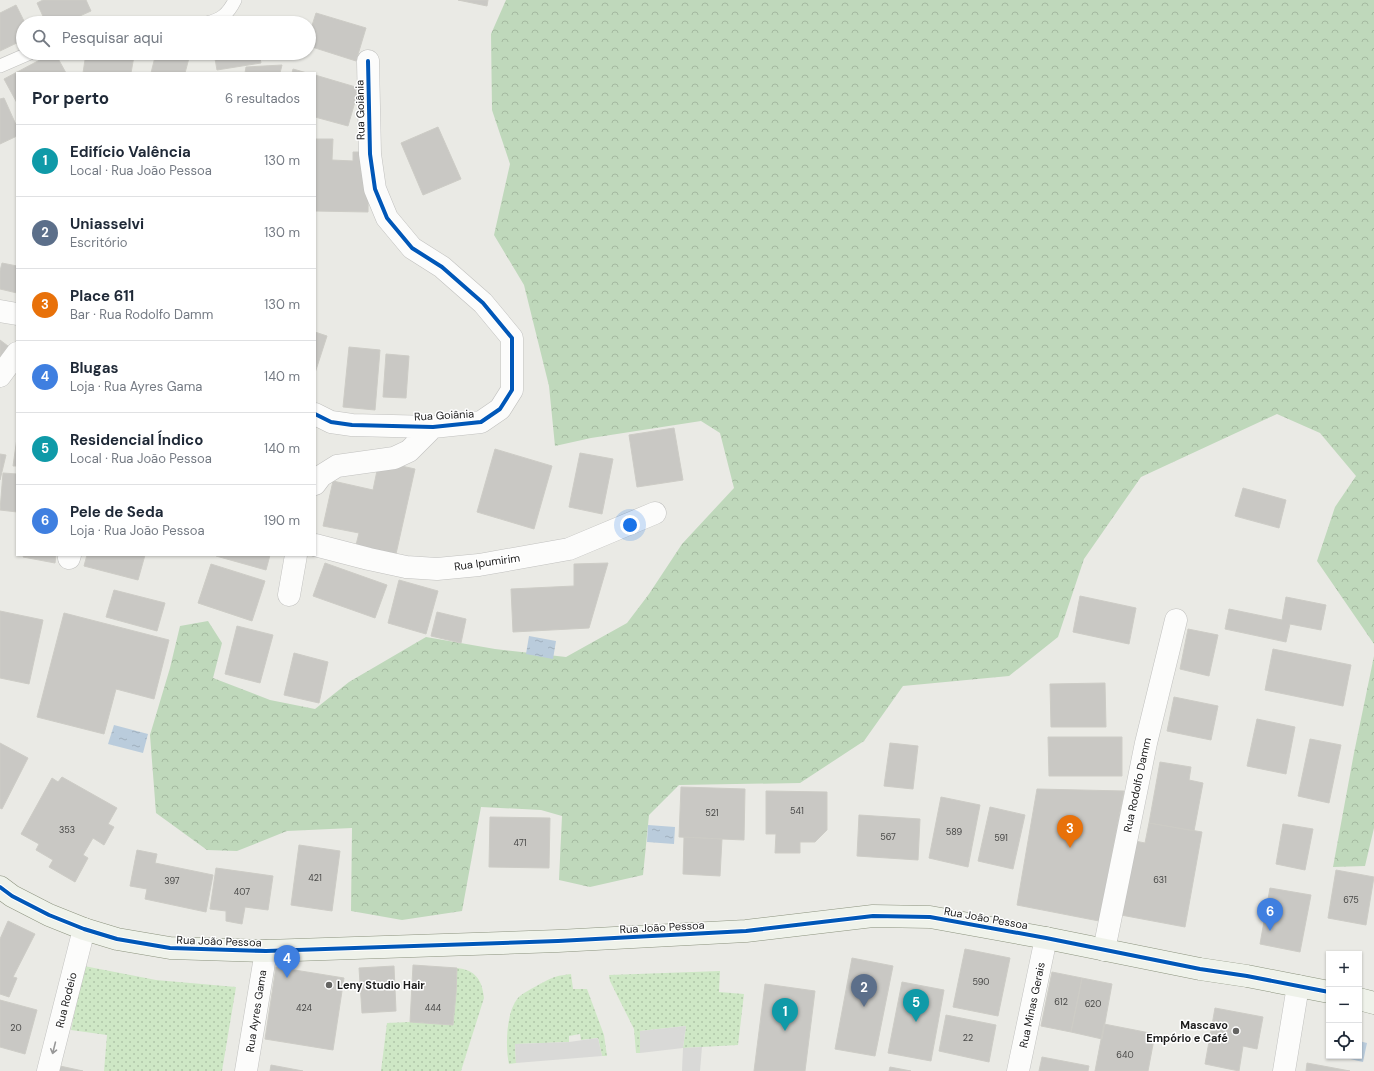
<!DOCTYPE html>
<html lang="pt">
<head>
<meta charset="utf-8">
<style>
  :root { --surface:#fff; --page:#f2f2f3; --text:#1f2937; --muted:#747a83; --line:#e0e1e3; --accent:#7c3aed }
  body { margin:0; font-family:"DM Sans",sans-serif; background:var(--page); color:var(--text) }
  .controls { position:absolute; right:12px; bottom:12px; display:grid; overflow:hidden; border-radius:0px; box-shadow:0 1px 3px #0004 }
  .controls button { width:36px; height:36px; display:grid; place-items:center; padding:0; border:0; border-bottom:1px solid var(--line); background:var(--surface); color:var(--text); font:20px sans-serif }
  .you { position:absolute; left:630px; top:525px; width:14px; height:14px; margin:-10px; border:3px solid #fff; border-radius:50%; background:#1a73e8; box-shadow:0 0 0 6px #1a73e833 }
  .badge { display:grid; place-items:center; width:26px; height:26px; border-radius:50%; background:var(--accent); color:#fff; font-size:13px; font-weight:700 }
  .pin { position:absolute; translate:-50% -33px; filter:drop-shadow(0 1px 2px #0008) }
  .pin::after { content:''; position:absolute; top:21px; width:14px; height:12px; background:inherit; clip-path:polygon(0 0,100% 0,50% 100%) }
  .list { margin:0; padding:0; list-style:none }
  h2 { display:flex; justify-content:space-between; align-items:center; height:52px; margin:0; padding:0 16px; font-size:17px }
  h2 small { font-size:13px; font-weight:400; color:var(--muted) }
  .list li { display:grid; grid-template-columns:26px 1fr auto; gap:12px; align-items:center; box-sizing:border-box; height:72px; padding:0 16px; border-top:1px solid var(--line) }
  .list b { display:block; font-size:15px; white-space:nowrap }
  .list p { margin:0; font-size:13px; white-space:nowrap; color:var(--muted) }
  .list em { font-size:13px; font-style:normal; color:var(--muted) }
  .icon { flex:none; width:22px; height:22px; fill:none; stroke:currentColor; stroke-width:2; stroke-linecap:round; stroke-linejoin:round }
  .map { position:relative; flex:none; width:1374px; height:1071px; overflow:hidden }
  .search { position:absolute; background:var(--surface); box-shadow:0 1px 3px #0004; left:16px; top:16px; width:300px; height:44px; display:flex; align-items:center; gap:10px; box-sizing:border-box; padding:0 14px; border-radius:22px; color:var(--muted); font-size:15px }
  .panel { position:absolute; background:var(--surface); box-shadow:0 1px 3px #0004; left:16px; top:72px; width:300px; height:484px; border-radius:0px }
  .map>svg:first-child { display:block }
  .grass { fill:url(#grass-dots) }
  .forest { fill:url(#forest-crowns) }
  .parking { fill:#d9d9d7 }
  .water { fill:url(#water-ripples) }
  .building { fill:#c9c8c4; stroke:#cdccc6 }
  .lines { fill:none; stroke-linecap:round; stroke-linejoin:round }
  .lane-casing { stroke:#c1c1bf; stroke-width:14 }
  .street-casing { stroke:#c1c1bf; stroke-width:23 }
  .secondary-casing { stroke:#8c937f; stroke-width:23 }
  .lane { stroke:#fcfcfb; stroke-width:13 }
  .street { stroke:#fcfcfb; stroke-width:22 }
  .secondary { stroke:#eff2ea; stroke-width:22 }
  .cycleway-casing { stroke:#fff; stroke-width:6 }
  .cycleway { stroke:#0057b8; stroke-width:4 }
  .oneway { stroke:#979797 }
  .poi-dot { fill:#646462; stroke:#fff; stroke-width:1.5 }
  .labels { text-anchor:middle; stroke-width:3; stroke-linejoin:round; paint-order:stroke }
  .number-label { font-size:9px; fill:#474746 }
  .street-label { font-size:11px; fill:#1c1c1c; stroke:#fff }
  .poi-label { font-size:11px; font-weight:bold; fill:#1c1c1c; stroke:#fff; text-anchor:start }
</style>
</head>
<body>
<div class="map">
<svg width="1374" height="1071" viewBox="0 0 1374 1071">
  <defs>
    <pattern id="grass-dots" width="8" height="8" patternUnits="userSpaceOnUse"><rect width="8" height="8" fill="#cee7c5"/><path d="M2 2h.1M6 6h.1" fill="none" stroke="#b0c6a9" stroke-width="1.8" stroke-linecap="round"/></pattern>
    <pattern id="forest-crowns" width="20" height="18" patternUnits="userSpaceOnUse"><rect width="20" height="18" fill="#bfd8bb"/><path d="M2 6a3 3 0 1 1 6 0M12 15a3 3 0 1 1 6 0" fill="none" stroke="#a4b9a0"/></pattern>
    <pattern id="water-ripples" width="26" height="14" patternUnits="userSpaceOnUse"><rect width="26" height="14" fill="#baccdc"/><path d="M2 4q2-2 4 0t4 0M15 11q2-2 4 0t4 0" fill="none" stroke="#9fafbc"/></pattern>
  </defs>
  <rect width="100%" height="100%" fill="#eaeae5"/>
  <path class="grass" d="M84,966L156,980L236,987L222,1071H104L107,1035L71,1030Z
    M457,968C475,970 482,979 484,998L461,1071H381L387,1023L410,1022L453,1025L456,994Z
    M720,971L719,992L744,994L738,1045L683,1048L686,1026L640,1031V1053H636L634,1029L610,981L609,975Z
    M571,974L573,989H587L604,1035L607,1056H602L598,1038L581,1040L580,1034L569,1036V1042L515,1044L516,1063L509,1064C505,1047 506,1008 520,996C525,992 550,978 555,977C560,975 566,975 571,974Z"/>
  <path class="forest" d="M506,0H1374V644L1317,561L1335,507L1356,476L1320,433L1277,414L1141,477L1084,559L1058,637L1009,676L903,686L864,741L800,783L679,785L649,815L643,875L590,887L559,880L562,816L541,810L481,807L462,911L402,920L351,911L352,828L287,831L237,851L207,850L156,813L150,735L170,668L180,626L208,621L222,643L213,678L270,700L315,709L349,682L426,637L495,649L566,657L627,623L649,594L682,544L734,488L720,433L701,421L591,438L555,446L549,386L524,285L494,235L510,164L492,110L491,34Z
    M1374,656V828L1365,866L1333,867L1354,753Z"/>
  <path class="parking" d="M686,1026L683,1048L702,1047L700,1071H682L683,1048L640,1053V1031Z
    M598,1038L602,1056L516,1063L515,1044L569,1042Z"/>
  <path class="water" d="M529,636L556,641L553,659L526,654Z
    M114,725L148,734L143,753L108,744Z
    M648,825L675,827L674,844L647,842Z
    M1359,1041L1367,1043L1363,1062L1337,1056H1359Z"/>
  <path class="building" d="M43,0H86L91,11L64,23H46L37,3Z
    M458,0H488L487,6Z
    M16,5L25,23H23V40L0,51V13Z
    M316,13L366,28L356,61L309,46V35Z
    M53,53H55L66,73H17V103L4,79Z
    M86,53H115L134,56L131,73H83Z
    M156,53H169L189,58L185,73H151Z
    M214,53H259L261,63L217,70Z
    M282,65L280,73H245L246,67Z
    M293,69L307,73H292Z
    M315,75L359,88L348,126L315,117Z
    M4,98L17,127V136L0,144V99Z
    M438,127L461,179L423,195L401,143Z
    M315,139H333L332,160L353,161V152H369L368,212L315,211Z
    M2,263L17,266V293L0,289V271Z
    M315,332L327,336L315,373Z
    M0,340L8,346L0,357Z
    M349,347L380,350L375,410L343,407Z
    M386,354L409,356L406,398L383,397Z
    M674,428L683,480L637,487L629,435Z
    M17,438V466H13Z
    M495,449L552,466L534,529L477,512Z
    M580,453L613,459L602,514L569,507Z
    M0,454L6,455L0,480Z
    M379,461L415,469L396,554L356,545L359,533L323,526L333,481L373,490Z
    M3,473L17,474V512L0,510Z
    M1243,488L1286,500L1279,528L1235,516Z
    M24,555H56L55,563L23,557Z
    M87,555H145L138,580L84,566Z
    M216,555H270L266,570L216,556Z
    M325,563L387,585L375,618L313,596Z
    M608,563L589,628L513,632L511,589L574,586V564Z
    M211,564L265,581L252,621L198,603Z
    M399,580L438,591L426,634L388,623Z
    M114,590L165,603L157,631L106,617Z
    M1080,596L1136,608L1129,644L1073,632Z
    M1286,597L1326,605L1321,630L1290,624L1286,642L1225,629L1229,609L1282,620Z
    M0,611L43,620L29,684L0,678Z
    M437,612L466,619L461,643L431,636Z
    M64,613L169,640L154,699L116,689L104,734L37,717Z
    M237,626L273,635L260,683L225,674Z
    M1188,629L1218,635L1209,676L1180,669Z
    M1273,649L1351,665L1343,706L1265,690Z
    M294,653L328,662L319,703L284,695Z
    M1105,683L1106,727H1051L1050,684Z
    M1174,697L1218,706L1211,740L1167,731Z
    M1257,719L1295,727L1286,774L1247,766Z
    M1048,737H1122V776H1049Z
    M1310,739L1341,745L1329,803L1298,796Z
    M0,743L28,758L2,809L0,808Z
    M890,743L918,746L913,789L884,786Z
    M1160,762L1191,767L1189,780L1203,783L1194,831L1149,823Z
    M62,777L117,808L108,824L114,827L104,845L93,838L83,855L88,858L75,882L49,867L53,860L36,850L39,844L21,834L52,778L58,782Z
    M681,787L745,789L744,840L679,837Z
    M1037,789L1124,791L1099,921L1017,905Z
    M766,791L827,792V830L815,842H800V853H775L776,834H766Z
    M941,797L980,805L968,867L929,858Z
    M990,807L1025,815L1013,869L978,861Z
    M859,815L920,819L918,860L857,856Z
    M490,817L550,818L549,868L489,867Z
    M1149,823L1202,832L1185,927L1121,915L1135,841L1145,843Z
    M1283,824L1313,829L1305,870L1276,864Z
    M684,837L722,839L720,876L683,874Z
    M299,845L340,851L332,911L291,905Z
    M137,850L157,854L155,863L213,875L206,912L145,899L147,889L130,886Z
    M216,868L273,876L268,910L245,907L242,924L226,921V911L210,909Z
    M1336,870L1374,877L1366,925L1328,918Z
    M1270,888L1311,895L1300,952L1260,944Z
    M8,921L35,934L13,977L17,978L9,997L0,994V939Z
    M965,949L1010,958L998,1016L953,1007Z
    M852,958L893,966L875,1056L835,1049Z
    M413,965L457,968L456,994L453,1025L410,1022Z
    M394,966L396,1011L362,1013L359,968Z
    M276,967L344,978L333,1050L265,1039Z
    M1052,972L1082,978L1071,1032L1041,1026Z
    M1082,978L1112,984L1102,1039L1071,1032Z
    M902,982L944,990L931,1061L888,1053Z
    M765,984L815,991L805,1071H754Z
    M0,1000L37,1010L25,1054L0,1047Z
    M1215,1008L1263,1017L1257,1049L1243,1046L1239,1071L1205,1064Z
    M946,1015L996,1025L989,1062L939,1051Z
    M1104,1024L1155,1034L1148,1071H1095Z
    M1042,1057L1089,1066L1088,1071H1039Z
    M1307,1063L1350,1071H1306Z
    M271,1065L303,1071H270Z
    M60,1066L83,1071H59Z
    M890,1067L911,1071H889Z"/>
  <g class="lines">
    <g class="lane-casing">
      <path id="lane" d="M206,23C221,20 228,14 235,0
        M0,66L30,53"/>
    </g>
    <g class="street-casing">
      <path id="street" d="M0,311L17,314
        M0,376L17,353
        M315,414L331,422L352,425L433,427L481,422L500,409L512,390V338L483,303L442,267L412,248L387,218L375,189L370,154L368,61
        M315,484L321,476L337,466L394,458L409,451L433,427
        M315,545L369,559L406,567L437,569L479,565L569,549L655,513
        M69,558L70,555
        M289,595L296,555
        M1104,950L1146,743L1176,620
        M48,1071L84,929
        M246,1071L266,951
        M1018,1071L1046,938
        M1284,1071L1298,986"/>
    </g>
    <g class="secondary-casing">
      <path id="secondary" d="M0,887L12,896L49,915L84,929L117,939L170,948L266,951L558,941L746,931L873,916L930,917L1046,938L1200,969L1247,976L1329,992
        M1359,999L1374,1003"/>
    </g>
    <use href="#lane" class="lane"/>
    <use href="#street" class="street"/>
    <use href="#secondary" class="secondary"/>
    <g class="cycleway-casing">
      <path id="cycleway" d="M315,414L331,422L352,425L433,427L481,422L500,409L512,390V338L483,303L442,267L412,248L387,218L375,189L370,154L368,61
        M0,887L12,896L49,915L84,929L117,939L170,948L266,951L558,941L746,931L873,916L930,917L1046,938L1200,969L1247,976L1329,992"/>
    </g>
    <use href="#cycleway" class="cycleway"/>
  </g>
  <defs><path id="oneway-shaft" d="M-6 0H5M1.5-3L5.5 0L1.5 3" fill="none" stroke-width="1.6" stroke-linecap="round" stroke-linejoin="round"/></defs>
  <use class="oneway" href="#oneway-shaft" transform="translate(54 1048) rotate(104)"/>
  <g class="poi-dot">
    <circle cx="329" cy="985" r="4"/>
    <circle cx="1236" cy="1031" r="4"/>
  </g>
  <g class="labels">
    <g class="number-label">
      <text x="797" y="814">541</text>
      <text x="712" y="816">521</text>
      <text x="67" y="833">353</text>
      <text x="954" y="835">589</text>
      <text x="888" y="840">567</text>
      <text x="1001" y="841">591</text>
      <text x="520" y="846">471</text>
      <text x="315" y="881">421</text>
      <text x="1160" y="883">631</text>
      <text x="172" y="884">397</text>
      <text x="242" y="895">407</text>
      <text x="1351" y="903">675</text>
      <text x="981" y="985">590</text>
      <text x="1061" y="1005">612</text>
      <text x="1093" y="1007">620</text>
      <text x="304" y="1011">424</text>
      <text x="433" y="1011">444</text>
      <text x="16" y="1031">20</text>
      <text x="968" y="1041">22</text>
      <text x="1125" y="1058">640</text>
    </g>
    <g class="street-label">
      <text transform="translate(360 110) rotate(-91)" y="4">Rua Goiânia</text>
      <text transform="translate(444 415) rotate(-3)" y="4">Rua Goiânia</text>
      <text transform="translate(487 562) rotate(-8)" y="4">Rua Ipumirim</text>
      <text transform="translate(1137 785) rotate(-78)" y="4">Rua Rodolfo Damm</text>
      <text transform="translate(986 918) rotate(10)" y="4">Rua João Pessoa</text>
      <text transform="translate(662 927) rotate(-3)" y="4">Rua João Pessoa</text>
      <text transform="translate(219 941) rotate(2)" y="4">Rua João Pessoa</text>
      <text transform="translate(66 1000) rotate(-76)" y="4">Rua Rodeio</text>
      <text transform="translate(1032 1005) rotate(-78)" y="4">Rua Minas Gerais</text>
      <text transform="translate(256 1011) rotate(-81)" y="4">Rua Ayres Gama</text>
    </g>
    <g class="poi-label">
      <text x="337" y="989">Leny Studio Hair</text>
      <text x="1228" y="1029" text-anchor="end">Mascavo<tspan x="1228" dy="13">Empório e Café</tspan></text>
    </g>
  </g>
</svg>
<div class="controls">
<button>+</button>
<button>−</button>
<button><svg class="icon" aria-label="locate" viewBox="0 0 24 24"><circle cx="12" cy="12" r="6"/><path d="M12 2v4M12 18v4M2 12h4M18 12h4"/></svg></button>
</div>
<div class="you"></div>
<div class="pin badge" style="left:785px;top:1031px;background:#0f9aa8">1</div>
<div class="pin badge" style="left:864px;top:1007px;background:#5c6f8a">2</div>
<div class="pin badge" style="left:1070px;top:848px;background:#e8710a">3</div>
<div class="pin badge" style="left:287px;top:978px;background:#3f7fe0">4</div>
<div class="pin badge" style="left:916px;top:1022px;background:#0f9aa8">5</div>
<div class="pin badge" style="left:1270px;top:931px;background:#3f7fe0">6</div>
<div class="search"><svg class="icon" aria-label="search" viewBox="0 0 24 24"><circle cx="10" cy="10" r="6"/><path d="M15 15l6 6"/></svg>Pesquisar aqui</div>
<section class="panel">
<h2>Por perto<small>6 resultados</small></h2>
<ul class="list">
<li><span class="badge" style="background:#0f9aa8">1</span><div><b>Edifício Valência</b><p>Local · Rua João Pessoa</p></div><em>130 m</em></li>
<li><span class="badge" style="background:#5c6f8a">2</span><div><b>Uniasselvi</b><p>Escritório</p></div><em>130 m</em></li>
<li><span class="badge" style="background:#e8710a">3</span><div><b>Place 611</b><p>Bar · Rua Rodolfo Damm</p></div><em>130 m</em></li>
<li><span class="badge" style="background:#3f7fe0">4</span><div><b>Blugas</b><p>Loja · Rua Ayres Gama</p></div><em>140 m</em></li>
<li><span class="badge" style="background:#0f9aa8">5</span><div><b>Residencial Índico</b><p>Local · Rua João Pessoa</p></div><em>140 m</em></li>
<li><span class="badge" style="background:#3f7fe0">6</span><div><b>Pele de Seda</b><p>Loja · Rua João Pessoa</p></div><em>190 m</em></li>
</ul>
</section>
</div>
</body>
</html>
